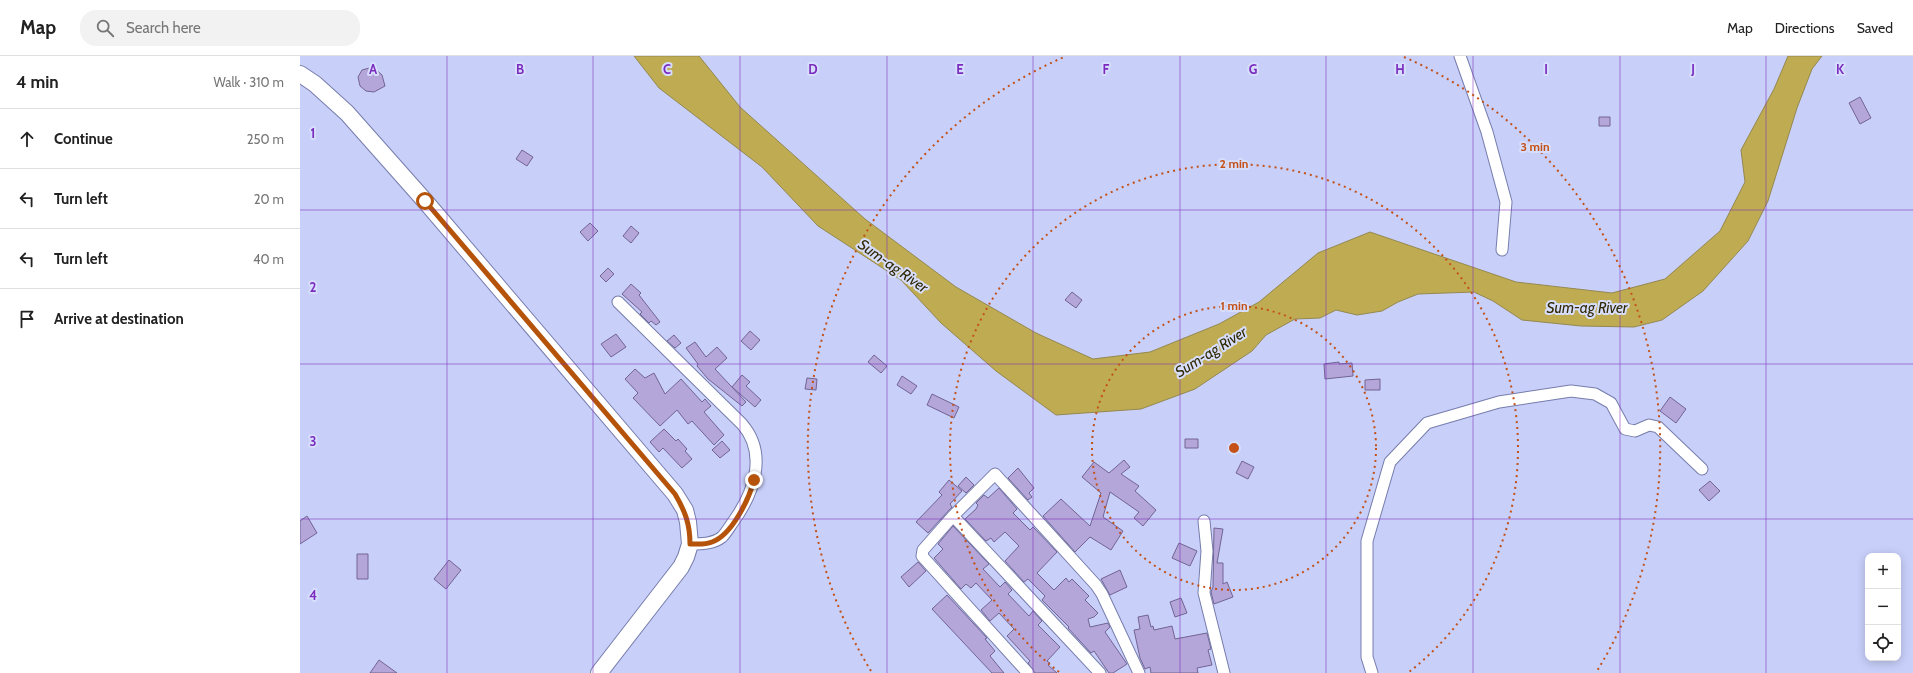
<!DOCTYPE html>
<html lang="en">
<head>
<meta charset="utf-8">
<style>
  :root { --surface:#fff; --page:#f2f2f2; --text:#222; --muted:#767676; --line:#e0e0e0 }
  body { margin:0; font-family:Cabin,sans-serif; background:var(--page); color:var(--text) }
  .controls { position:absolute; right:12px; bottom:12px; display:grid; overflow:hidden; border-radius:8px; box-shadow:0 2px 10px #0003 }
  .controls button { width:36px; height:36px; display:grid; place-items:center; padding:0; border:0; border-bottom:1px solid var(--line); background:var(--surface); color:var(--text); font:20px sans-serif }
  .stop { position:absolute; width:12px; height:12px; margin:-9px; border:3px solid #b45309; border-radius:50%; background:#fff }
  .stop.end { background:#b45309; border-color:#fff; box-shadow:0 1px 4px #0008 }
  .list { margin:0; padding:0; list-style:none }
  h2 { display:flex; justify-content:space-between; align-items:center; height:52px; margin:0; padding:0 16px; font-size:17px }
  h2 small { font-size:13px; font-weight:400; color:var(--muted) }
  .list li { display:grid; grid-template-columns:26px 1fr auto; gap:12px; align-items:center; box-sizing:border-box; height:60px; padding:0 16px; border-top:1px solid var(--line) }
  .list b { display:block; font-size:15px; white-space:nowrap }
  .list em { font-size:13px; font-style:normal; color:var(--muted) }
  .icon { flex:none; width:22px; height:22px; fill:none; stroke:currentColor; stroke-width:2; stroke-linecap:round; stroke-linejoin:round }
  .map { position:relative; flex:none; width:1613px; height:617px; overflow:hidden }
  header { display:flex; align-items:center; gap:24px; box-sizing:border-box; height:56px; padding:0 20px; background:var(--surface); border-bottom:1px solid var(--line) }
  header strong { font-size:19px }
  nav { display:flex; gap:22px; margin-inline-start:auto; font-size:14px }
  .search { width:280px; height:36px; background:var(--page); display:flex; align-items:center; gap:10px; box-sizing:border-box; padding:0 14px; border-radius:16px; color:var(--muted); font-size:15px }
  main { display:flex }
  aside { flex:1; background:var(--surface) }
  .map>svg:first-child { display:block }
  .water { fill:#bfac52; stroke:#94884f }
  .building { fill:#b4a6d9; stroke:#726493 }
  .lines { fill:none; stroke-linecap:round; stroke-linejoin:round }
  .street-casing { stroke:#767dac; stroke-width:13 }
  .secondary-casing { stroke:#767dac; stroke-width:18 }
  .street { stroke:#fff; stroke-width:11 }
  .secondary { stroke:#fff; stroke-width:16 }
  .route { stroke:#b45309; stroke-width:5 }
  .grid { fill:none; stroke:#7b2cbf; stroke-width:1; stroke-opacity:0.55 }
  .ring { fill:none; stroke:#c35118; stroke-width:2; stroke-dasharray:2 4 }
  .labels { text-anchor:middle; stroke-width:4; stroke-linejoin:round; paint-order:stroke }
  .water-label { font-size:15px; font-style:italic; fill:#322a02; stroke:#d7ddfd }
  .grid-label { font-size:13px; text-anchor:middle; font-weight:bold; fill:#7b2cbf; stroke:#d7ddfd; stroke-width:4; stroke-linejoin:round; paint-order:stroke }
  .centre { fill:#c35118; stroke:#d7ddfd; stroke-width:2 }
  .ring-label { font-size:12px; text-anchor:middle; font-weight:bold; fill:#c35118; stroke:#d7ddfd; stroke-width:4; stroke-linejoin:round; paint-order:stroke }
</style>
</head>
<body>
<header>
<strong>Map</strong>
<div class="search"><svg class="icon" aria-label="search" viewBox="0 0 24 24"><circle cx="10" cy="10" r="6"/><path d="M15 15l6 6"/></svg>Search here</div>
<nav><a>Map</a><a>Directions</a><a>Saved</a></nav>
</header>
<main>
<aside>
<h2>4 min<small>Walk · 310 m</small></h2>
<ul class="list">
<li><svg class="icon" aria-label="ahead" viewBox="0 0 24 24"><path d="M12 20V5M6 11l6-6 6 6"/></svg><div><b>Continue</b></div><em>250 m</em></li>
<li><svg class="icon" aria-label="left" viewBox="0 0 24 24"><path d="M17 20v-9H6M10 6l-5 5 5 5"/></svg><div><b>Turn left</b></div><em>20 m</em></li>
<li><svg class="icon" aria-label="left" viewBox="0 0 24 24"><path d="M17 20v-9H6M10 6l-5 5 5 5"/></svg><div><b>Turn left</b></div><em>40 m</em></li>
<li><svg class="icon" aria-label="arrive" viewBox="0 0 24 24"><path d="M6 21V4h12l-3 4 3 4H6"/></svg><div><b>Arrive at destination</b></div></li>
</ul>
</aside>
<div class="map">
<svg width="1613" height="617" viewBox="0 0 1613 617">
  <rect width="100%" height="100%" fill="#c8cff9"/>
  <path class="water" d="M334,0H399L440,51L565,163L656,231L736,277L793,303L850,296L919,268L959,246L1018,197L1070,176L1216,226L1312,237L1365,223L1420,175L1445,126L1441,94L1474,33L1488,0H1522L1512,13L1497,52L1468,145L1448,185L1403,235L1362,264L1334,271L1281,270L1222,264L1193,245L1174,236L1118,238L1098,246L1082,255L1057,259L1036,254L1020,262L995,263L966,279L952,295L895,333L841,353L756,359L696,315L641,267L601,224L518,170L462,111L359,32Z"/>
  <path class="building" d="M73,11L82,19L85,30L74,36L66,35L60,30L58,21L62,14Z
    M1560,41L1571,62L1560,68L1549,47Z
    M1299,61H1310V70H1299Z
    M222,94L233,101L227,110L216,103Z
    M290,167L298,175L288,185L280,176Z
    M331,170L339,177L331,187L323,180Z
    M308,212L314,218L306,226L300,220Z
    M331,228L341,237L339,239L360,266L356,269L351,265L349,267L340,258L342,256L322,238Z
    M772,236L782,244L776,252L765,244Z
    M450,275L460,284L451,294L441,285Z
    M316,278L326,291L311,301L301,288Z
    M374,279L381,287L375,292L367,285Z
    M395,286L406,301L417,291L427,302L415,313L446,346L442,350L408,323L397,310L398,308L386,292Z
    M574,299L587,310L581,317L568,306Z
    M1039,306V308L1052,307L1053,320L1025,323L1024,308Z
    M335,313L345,322L354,317L365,338L381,323L402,346L405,343L411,350L404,356L424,379L414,389L392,365L388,368L377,354L360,370L333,342L338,337L325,323Z
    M442,319L450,326L446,330L461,344L455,351L432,331Z
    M602,320L617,330L611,338L597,329Z
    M507,322L517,323L516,334L505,333Z
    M1080,323V334H1065V324Z
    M632,338L659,351L654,362L627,349Z
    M1370,341L1386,353L1376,367L1360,355Z
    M364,373L376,385L378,383L387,393L385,395L392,403L382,412L363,392L359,396L350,386Z
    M885,383H898V392H885Z
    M422,385L430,394L420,402L412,394Z
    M824,404L830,411L821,418L839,430L835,435L856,454L843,470L834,462L839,456L810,436L803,461L823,475L811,494L790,481L775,496L743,460L761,443L790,470L801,437L782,421L794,406L809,417Z
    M942,405L954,411L948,423L936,417Z
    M718,412L734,432L729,437L732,441L728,444L708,422Z
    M666,421L674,429L666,437L658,430Z
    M649,424L662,435L650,448L652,451L628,477L616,466L642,439L639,436Z
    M1410,425L1420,435L1409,445L1399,434Z
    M699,432L717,453L713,457L730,474L733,471L757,496L737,517L754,534L766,522L769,526L772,523L789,540L785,544L798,557L794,561L788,563L790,571L808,567L810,571L805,576L827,608L813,617H809L794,595L791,597L768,572L769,571L742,544L745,540L728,523L724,526L705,505L719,490L705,476L694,486L691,482L686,485L665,463L676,453L678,449L676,447L684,439L688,442Z
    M7,460L17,477L0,488V465Z
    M653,470L689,508L683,513L700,531L705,526L712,534L708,538L729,560L733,555L742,565L738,569L760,591L747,605L750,607L748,609L757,617H735L728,607L730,605L707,580L714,573L699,557L690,565L681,554L692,544L676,527L671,532L666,528L661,533L634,502L643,493L638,488Z
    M914,472L923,473L917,507H923V528L927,526L933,541L914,548L911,536L913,531Z
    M879,487L897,495L890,510L872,502Z
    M57,498H68V523H57Z
    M149,504L161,514L146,533L134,523Z
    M618,506L626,515L609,531L601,521Z
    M820,514L827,531L810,539L801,523Z
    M647,539L687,582L685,583L695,595L690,600L704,617H692L632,553Z
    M881,542L887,557L875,561L870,546Z
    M848,559L851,571L853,570L854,574L872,570L875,583L907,577L911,593L908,594L912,609L897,612L898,617H851L850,611L845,613L840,602L834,574L840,573L838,561Z
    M79,604L97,617H70Z"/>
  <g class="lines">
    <g class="street-casing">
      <path id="street" d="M1160,0L1187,76L1206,146L1202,194
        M318,246L442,368C468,398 454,437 433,466C430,470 426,477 422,481C413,488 401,488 390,488
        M653,460L800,617
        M904,465L907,495L904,537L924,617
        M728,617L622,500L623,494L653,460L695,418L796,529L802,538L839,617
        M1072,617L1067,601V485L1090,406L1127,367L1199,346L1271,335L1295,338L1311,347L1325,373L1335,375L1349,369L1358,371L1402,413"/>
    </g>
    <g class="secondary-casing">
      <path id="secondary" d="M0,18L15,28L47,57L125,145L375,438L385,454L388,466L390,488L386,501L381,511L299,617"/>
    </g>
    <use href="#street" class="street"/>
    <use href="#secondary" class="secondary"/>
  </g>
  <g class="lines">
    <path class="route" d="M125,145L375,438C385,455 390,468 390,488C397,488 405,489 412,486C432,479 449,443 454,424"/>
  </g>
  <path class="grid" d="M147,0V617M293,0V617M440,0V617M587,0V617M733,0V617M880,0V617M1026,0V617M1173,0V617M1320,0V617M1466,0V617M0,154H1613M0,308H1613M0,463H1613"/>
  <g class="ring">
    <circle cx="934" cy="392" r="142"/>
    <path d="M759 616A284 284 0 1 1 1109 616"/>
    <path d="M571 615A426 426 0 0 1 764 1M1104 1A426 426 0 0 1 1297 615"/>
  </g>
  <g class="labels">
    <g class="water-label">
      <text transform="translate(593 210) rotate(35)" y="5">Sum-ag River</text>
      <text x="1287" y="257">Sum-ag River</text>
      <text transform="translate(911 296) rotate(-32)" y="5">Sum-ag River</text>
    </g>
  </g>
  <g class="grid-label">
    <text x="73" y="18">A</text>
    <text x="220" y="18">B</text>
    <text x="367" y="18">C</text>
    <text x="513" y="18">D</text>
    <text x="660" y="18">E</text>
    <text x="806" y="18">F</text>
    <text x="953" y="18">G</text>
    <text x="1100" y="18">H</text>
    <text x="1246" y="18">I</text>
    <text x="1393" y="18">J</text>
    <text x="1540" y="18">K</text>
    <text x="13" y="82">1</text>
    <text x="13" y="236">2</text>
    <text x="13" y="390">3</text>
    <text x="13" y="544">4</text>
  </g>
  <circle cx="934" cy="392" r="6" class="centre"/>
  <g class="ring-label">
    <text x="1235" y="95">3 min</text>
    <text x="934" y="112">2 min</text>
    <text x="934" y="254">1 min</text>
  </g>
</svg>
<div class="controls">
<button>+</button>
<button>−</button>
<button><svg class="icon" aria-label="locate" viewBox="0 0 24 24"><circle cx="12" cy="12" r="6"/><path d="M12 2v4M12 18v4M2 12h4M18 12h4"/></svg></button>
</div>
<div class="stop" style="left:125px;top:145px"></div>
<div class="stop end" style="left:454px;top:424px"></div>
</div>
</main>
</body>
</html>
